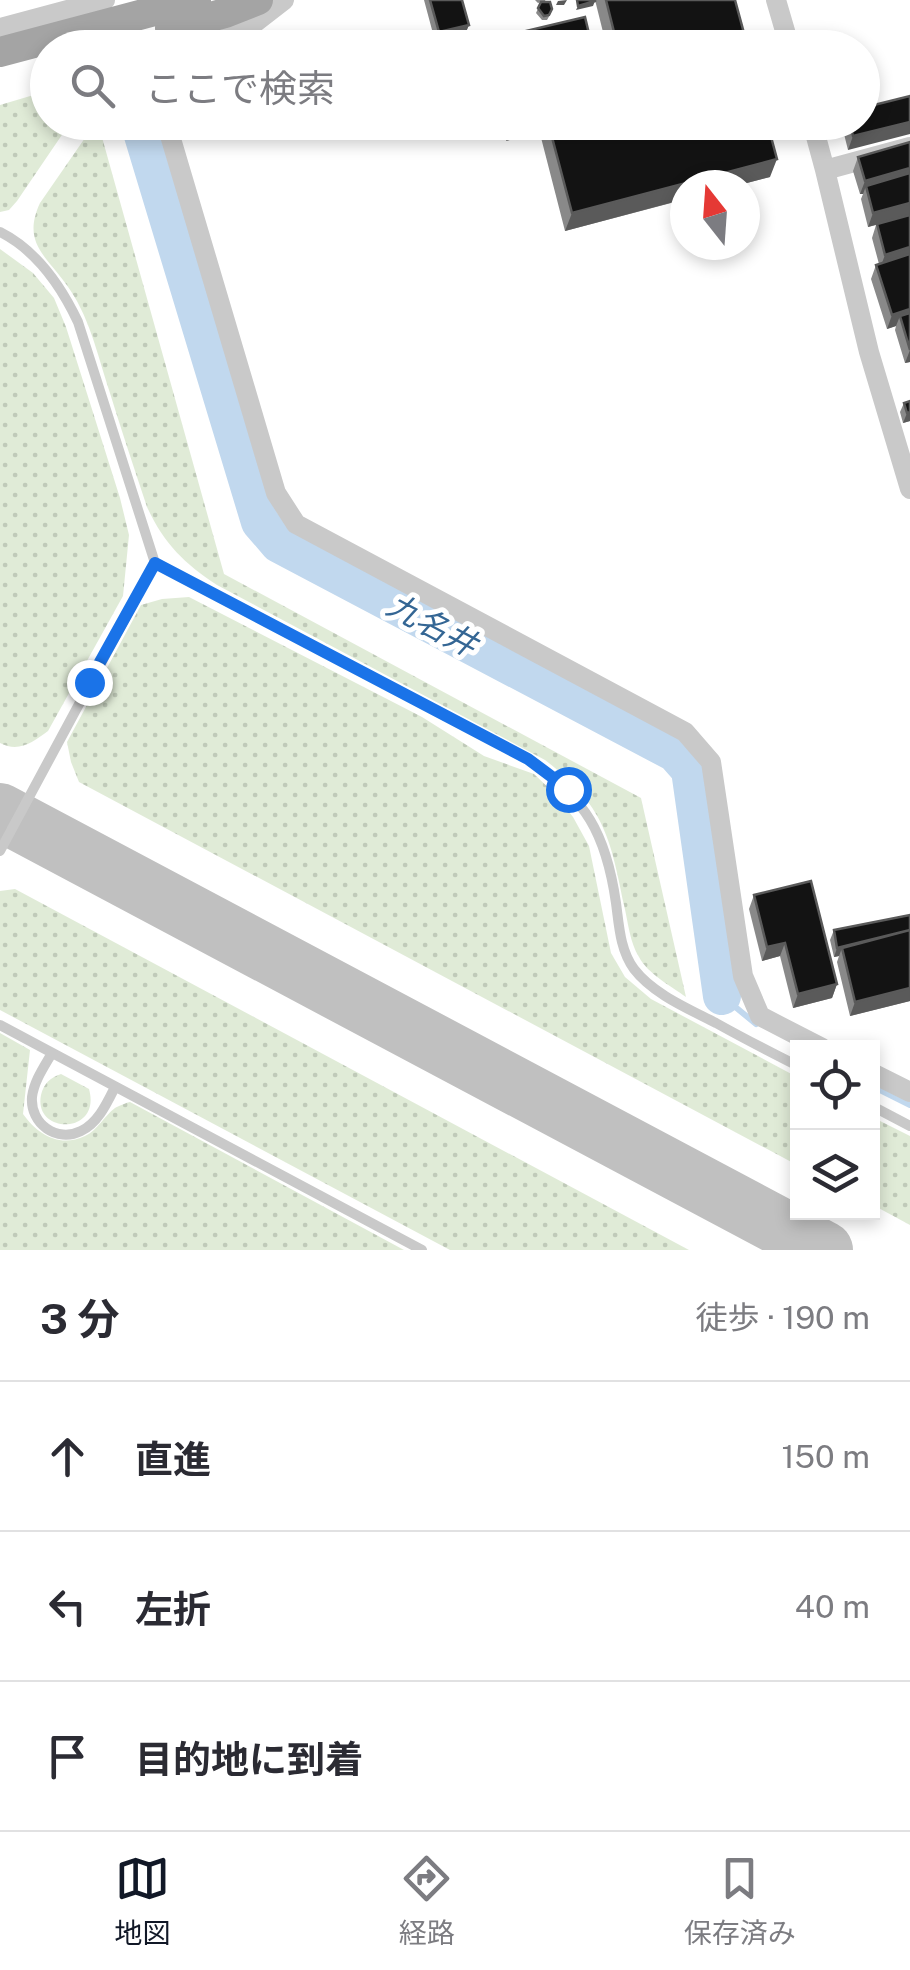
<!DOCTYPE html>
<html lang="ja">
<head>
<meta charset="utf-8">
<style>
  :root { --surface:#fff; --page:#f7f7f7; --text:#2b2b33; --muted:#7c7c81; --line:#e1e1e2; --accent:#111827 }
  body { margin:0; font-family:"Public Sans","Noto Sans JP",sans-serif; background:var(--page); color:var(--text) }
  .controls { position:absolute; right:30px; bottom:30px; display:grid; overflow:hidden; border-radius:0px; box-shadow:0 5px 15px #0003 }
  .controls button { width:90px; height:90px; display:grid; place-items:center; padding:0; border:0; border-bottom:2px solid var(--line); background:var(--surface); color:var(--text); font:50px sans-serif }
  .compass { position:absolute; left:670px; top:170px; width:90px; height:90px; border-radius:50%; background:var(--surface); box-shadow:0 5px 15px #0003; rotate:343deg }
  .stop { position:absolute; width:30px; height:30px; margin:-22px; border:8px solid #1a73e8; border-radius:50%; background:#fff }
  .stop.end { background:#1a73e8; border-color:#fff; box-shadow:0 2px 10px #0008 }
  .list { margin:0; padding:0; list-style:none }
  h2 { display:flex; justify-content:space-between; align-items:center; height:130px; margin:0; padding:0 40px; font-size:42px }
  h2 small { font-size:32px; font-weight:400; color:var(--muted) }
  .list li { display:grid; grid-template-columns:65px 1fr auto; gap:30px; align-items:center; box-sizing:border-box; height:150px; padding:0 40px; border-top:2px solid var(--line) }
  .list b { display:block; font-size:38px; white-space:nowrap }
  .list em { font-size:32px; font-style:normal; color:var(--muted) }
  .icon { flex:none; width:55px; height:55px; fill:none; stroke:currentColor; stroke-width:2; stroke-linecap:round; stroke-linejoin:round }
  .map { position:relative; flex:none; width:910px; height:1250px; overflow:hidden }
  .search { position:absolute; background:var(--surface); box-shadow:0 5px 15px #0003; left:30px; right:30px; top:30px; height:110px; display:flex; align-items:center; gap:25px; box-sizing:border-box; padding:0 35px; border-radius:55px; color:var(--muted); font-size:38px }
  .sheet { height:580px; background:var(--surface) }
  nav { display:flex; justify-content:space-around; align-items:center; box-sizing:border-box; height:140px; border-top:2px solid var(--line); background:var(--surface); font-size:28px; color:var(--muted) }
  nav a { display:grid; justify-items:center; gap:5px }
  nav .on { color:var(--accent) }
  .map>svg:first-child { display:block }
  .grass { fill:url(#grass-dots) }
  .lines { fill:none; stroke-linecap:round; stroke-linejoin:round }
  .stream { stroke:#c1d8ee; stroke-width:6 }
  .river { stroke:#c1d8ee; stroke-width:38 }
  .taxiway { stroke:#c0c0c0; stroke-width:58 }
  .service { stroke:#c9c9c9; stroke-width:10 }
  .minor { stroke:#c9c9c9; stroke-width:20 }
  .primary { stroke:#a4a4a4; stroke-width:30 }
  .wall { fill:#898989 }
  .shaded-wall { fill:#5a5a5a }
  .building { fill:#131313; stroke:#5a5a5a; stroke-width:2.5 }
  .route { stroke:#1a73e8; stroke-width:12 }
  .labels { text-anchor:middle; stroke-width:10; stroke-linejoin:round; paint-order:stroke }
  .water-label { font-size:32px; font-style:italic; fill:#346694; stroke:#fff }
</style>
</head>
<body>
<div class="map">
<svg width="910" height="1250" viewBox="0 0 910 1250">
  <defs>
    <pattern id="grass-dots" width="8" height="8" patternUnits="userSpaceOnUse" patternTransform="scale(2.5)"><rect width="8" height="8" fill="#e0ebd7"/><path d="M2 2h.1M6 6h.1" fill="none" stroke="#c0cab9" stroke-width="1.8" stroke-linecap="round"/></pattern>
  </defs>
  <rect width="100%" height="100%" fill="#fff"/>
  <path class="grass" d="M47,91L48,122L70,123L17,201L9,210L0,212V105Z
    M96,122L98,123L224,574L641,798L686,997C671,986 648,974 639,957C630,943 628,922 624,905C610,835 603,805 545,760L217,585C184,563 164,544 147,507C134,468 121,429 109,390C97,353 89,315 66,284C45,255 22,242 40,203Z
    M0,249L33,273L54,298L66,327L120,498L129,535L123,596L48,731C33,742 19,753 0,743Z
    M189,597L422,717L484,756L534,774L553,792L573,817L589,846L611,953L625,977L651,999L797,1077V1165L79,782L71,762L67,742L141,605L162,599Z
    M15,889L689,1250H450L0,1010V891Z
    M0,1033L30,1050L23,1114C38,1135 60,1148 85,1136C98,1130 104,1116 115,1108C116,1107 128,1102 130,1102L404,1250H0Z
    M61,1074L89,1089C102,1135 33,1135 41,1095C44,1083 50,1078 61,1074Z
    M872,1117L910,1136V1225L873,1205Z"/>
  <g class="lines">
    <path class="stream" d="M722,996L756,1024
      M872,1086L910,1105"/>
    <path class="river" d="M139,122L260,522L279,544L675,753L690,770L722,996"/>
    <path class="taxiway" d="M0,812L824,1250"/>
    <path class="service" d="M0,232C36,250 61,286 78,322L155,563L528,759C586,799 606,833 616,903C619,925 620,950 634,969C653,994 689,1009 716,1023C743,1038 770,1052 798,1066
      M0,851L155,563
      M0,1025L422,1250
      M52,1053C44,1067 34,1081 32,1097C30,1124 57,1143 81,1131C98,1123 107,1103 115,1087
      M872,1106L910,1126"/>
    <path class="minor" d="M776,0L790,48
      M0,28L105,0
      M196,48L243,32L284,0
      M166,122L276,493L296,524L685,732L711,762L743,976L760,1016L822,1048
      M812,122L825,170L869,352L910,489
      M825,170L910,147
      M872,1073L910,1092"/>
    <path class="primary" d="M170,28L225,13L258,0
      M0,52L196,0"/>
  </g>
  <path class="wall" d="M424,0H462L469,25L465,34L435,41Z
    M535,0H545L551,13L547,20H542L536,13L541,2L538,3Z
    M595,0H735L748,48H607Z
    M910,96L848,150L842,126L843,122H862Z
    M537,122H767L770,177L565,231Z
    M910,142V362L905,363L895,330L896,326L887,329L871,279L876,265L879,264L872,238L876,225L868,227L861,199L863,194H860L853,171L858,157Z
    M910,401V421L903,423L900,412L904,403Z
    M754,895L837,984L832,998L793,1008L780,956L762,961L749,909Z
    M910,915V1001L850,1016L837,962L839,956L834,957L830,940L834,930Z"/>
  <path class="shaded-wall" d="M567,0L564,5H556L558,1Z
    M595,1L593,6L576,10L578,6Z
    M469,25L465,34L435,41L439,32Z
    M591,42L588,48H565Z
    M910,122V134L848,150L853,136Z
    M525,131L524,136L506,141L508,137Z
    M777,159L770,177L739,185H685V199L565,231L572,213Z
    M910,168V180L866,186L863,194H860L865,181Z
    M910,203V215L868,227L873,213Z
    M910,247V260L880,268L885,255Z
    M910,309V321L900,316L896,326L887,329L892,315Z
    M910,350V362L905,363Z
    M910,412V421L903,423L907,413Z
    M910,933L842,948L839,956L834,957L837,948Z
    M785,943L780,956L762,961L767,947Z
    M837,984L832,998L793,1008L798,994Z
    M910,988V1001L850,1016L855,1002Z"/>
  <path class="building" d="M430,0H462L469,25L439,32Z
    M577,0H595V1L578,6Z
    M606,0H735L748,48H618Z
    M541,2H550L552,9L549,15L544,16L538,8Z
    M585,17L591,42L565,48H494L492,39Z
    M910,96V122L853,136L850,122H862V108Z
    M511,122H523L525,131L508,137L504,124Z
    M548,122H767L777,159L572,213Z
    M910,142V168L865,181L858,157Z
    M910,173V203L873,213L866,186Z
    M910,215V247L885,255L877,224Z
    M910,254V309L892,315L876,265Z
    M910,313V350L900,316Z
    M910,401V412L907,413L904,403Z
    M811,881L837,984L798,994L785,943L767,947L754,895Z
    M910,915V930L837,948L834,930Z
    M910,930V988L855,1002L842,948Z"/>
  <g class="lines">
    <path class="route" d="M89,682L155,563L528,759L568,789"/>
  </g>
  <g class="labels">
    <g class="water-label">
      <text transform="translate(432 625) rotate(28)" y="11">九名井</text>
    </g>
  </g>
</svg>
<div class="controls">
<button><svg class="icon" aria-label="locate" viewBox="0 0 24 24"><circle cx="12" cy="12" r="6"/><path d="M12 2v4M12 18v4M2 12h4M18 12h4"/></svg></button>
<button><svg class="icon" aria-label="layers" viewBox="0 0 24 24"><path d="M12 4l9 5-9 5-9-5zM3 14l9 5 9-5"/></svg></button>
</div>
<svg class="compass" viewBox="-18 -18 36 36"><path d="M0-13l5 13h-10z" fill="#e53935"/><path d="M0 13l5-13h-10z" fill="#7c7c81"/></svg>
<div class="stop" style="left:568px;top:789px"></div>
<div class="stop end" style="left:89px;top:682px"></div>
<div class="search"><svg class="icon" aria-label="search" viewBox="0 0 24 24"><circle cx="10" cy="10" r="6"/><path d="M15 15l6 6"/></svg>ここで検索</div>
</div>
<section class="sheet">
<h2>3 分<small>徒歩 · 190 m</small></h2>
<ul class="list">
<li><svg class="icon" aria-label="ahead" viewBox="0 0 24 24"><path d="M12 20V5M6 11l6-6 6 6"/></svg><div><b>直進</b></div><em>150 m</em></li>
<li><svg class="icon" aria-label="left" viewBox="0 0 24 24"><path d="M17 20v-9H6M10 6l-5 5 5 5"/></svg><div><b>左折</b></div><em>40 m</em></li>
<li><svg class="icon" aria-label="arrive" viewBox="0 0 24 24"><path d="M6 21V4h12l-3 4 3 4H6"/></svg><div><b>目的地に到着</b></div></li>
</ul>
</section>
<nav>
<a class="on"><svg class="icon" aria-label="map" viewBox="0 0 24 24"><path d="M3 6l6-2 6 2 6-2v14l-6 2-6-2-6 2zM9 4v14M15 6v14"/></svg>地図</a>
<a><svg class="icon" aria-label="directions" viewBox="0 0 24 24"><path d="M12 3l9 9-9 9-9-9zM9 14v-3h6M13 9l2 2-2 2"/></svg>経路</a>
<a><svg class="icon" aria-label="saved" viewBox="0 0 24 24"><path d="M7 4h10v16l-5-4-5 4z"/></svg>保存済み</a>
</nav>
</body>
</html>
